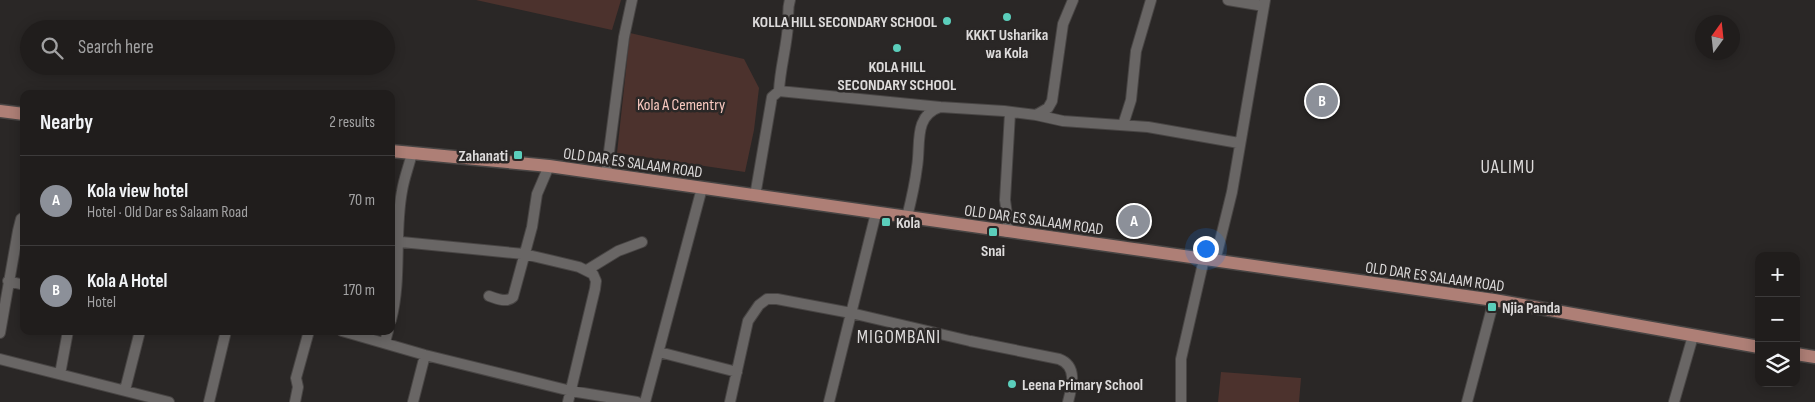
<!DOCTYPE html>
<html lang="en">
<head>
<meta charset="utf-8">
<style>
  :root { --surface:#201d1c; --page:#282625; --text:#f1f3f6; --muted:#a2a2a3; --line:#3d3b3b; --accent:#8c9099 }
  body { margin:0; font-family:"Sofia Sans Condensed",sans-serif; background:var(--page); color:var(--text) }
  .controls { position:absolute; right:15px; bottom:15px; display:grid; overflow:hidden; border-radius:10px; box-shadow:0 2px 12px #0003 }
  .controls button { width:45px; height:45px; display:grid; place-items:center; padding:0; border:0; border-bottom:1px solid var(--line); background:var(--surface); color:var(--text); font:25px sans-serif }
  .compass { position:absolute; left:1695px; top:15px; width:45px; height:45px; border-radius:50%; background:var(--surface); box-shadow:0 2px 12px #0003; rotate:15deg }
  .you { position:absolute; left:1205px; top:248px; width:18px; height:18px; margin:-12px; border:4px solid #fff; border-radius:50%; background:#1a73e8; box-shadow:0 0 0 8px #1a73e833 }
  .badge { display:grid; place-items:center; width:32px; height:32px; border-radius:50%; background:var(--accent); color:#fff; font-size:16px; font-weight:700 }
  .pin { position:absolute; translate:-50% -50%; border:2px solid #fff; box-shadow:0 1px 5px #0006 }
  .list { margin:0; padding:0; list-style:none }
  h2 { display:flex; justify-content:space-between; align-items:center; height:65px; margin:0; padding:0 20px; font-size:21px }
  h2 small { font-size:16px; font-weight:400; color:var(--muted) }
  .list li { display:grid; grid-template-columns:32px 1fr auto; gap:15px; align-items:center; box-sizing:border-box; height:90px; padding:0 20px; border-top:1px solid var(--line) }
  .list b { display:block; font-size:19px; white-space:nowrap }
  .list p { margin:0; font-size:16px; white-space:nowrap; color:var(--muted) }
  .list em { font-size:16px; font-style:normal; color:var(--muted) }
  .icon { flex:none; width:28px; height:28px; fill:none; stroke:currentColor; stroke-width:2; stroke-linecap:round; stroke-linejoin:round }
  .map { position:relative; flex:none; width:1815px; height:402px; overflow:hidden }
  .search { position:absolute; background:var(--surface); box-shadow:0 2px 12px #0003; left:20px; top:20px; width:375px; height:55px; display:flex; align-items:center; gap:12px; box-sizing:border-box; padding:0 18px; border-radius:28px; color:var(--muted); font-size:19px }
  .panel { position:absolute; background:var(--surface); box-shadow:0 2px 12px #0003; left:20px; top:90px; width:375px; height:245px; border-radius:10px }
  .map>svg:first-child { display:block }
  .green { fill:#4c322d }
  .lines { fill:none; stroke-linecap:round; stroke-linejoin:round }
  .minor-casing { stroke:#484544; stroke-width:12 }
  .major-casing { stroke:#484544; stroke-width:15 }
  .minor { stroke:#696665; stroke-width:10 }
  .major { stroke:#ae7f76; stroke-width:12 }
  .poi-dot { fill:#5bcebb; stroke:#2a2726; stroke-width:2 }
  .labels { text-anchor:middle; stroke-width:5; stroke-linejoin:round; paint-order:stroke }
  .poi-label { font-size:16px; font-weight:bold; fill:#dddbdb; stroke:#2a2726 }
  .park-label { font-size:16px; fill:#f9c9c0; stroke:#2a2726 }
  .street-label { font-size:16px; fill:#dddbdb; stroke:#2a2726 }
  .quarter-label { font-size:19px; letter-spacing:1px; fill:#dddbdb; stroke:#2a2726 }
</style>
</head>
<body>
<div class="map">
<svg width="1815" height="402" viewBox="0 0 1815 402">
  <rect width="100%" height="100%" fill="#2a2726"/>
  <path class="green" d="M476,0H621L612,30Z
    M630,33L744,59L759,88L754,130L745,172L617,153Z
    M1221,372L1301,378L1299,402H1218Z"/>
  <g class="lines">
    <g class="minor-casing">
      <path id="minor" d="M1228,0L1264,6
        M779,91L940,107
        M1036,115L1048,108L1052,101L1063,24L1073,0
        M1123,125L1131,100L1136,51L1151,0
        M606,175L624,37L632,0
        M755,196L772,97L779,91C780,68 787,46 788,24C789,14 787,9 790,0
        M907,217C911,201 915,184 917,167C921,145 913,116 940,107L1004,111L1036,115L1063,121L1148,127L1239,143
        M1007,232L1008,222L1005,200L1010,113
        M391,241L524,254L579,267L593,274L596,281L595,289L568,402
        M1215,261L1232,192L1265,0
        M587,270L618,251L642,242
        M8,281L24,285
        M489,296C497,299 507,303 513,297L532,227L537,194L549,166
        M391,320C402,278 394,233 402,191C404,178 409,166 412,153
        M342,331L425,355L571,391L637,402
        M0,333L18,231L21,219L24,217
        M385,342L388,331
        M659,352L737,372
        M0,359L169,402
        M60,374L68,331
        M125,390L140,331
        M209,402L226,331
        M295,402L298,387L296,378L309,331
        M413,402L425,355
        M645,402L702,188
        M730,402L748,321L759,305L767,299H777L851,313L970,341L1059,359C1078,366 1072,387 1068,402
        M829,402L876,213
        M1181,402V359L1204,259
        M1467,402L1494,300
        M1674,402L1693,336"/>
    </g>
    <g class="major-casing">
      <path id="major" d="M0,111L24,114
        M391,151L549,166L1494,300L1759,347
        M1796,354L1815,357"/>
    </g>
    <use href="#minor" class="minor"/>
    <use href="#major" class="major"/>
  </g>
  <g class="poi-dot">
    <circle cx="1007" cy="17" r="5"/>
    <circle cx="947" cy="21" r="5"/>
    <circle cx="897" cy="48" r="5"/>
    <rect x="513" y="150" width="10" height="10" rx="2.5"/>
    <rect x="881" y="217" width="10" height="10" rx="2.5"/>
    <rect x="988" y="227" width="10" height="10" rx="2.5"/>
    <rect x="1487" y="302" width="10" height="10" rx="2.5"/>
    <circle cx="1012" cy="384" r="5"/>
  </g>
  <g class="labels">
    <g class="poi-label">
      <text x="937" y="27" text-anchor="end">KOLLA HILL SECONDARY SCHOOL</text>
      <text x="1007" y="40">KKKT Usharika<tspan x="1007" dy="18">wa Kola</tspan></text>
      <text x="897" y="72">KOLA HILL<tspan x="897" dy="18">SECONDARY SCHOOL</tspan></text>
      <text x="508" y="161" text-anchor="end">Zahanati</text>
      <text x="896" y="228" text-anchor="start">Kola</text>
      <text x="993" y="256">Snai</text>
      <text x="1502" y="313" text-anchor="start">Njia Panda</text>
      <text x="1022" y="390" text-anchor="start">Leena Primary School</text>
    </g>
    <g class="park-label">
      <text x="681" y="110">Kola A Cementry</text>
    </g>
    <g class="street-label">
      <text transform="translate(633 162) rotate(8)" y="6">OLD DAR ES SALAAM ROAD</text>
      <text transform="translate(1034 219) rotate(8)" y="6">OLD DAR ES SALAAM ROAD</text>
      <text transform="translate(1435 276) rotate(8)" y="6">OLD DAR ES SALAAM ROAD</text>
    </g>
    <g class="quarter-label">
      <text x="1508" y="173">UALIMU</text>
      <text x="899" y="343">MIGOMBANI</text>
    </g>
  </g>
</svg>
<div class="controls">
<button>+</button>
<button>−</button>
<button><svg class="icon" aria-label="layers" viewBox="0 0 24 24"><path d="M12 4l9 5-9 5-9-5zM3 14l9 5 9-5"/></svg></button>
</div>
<svg class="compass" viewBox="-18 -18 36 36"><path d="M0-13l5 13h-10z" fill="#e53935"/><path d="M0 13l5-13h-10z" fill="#a2a2a3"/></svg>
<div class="you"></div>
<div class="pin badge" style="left:1134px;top:221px">A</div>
<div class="pin badge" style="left:1322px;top:101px">B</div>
<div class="search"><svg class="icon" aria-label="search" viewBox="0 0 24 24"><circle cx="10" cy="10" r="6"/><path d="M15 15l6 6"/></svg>Search here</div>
<section class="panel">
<h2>Nearby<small>2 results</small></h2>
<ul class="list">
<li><span class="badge">A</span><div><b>Kola view hotel</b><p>Hotel · Old Dar es Salaam Road</p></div><em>70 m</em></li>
<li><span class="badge">B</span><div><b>Kola A Hotel</b><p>Hotel</p></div><em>170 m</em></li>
</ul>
</section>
</div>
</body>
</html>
